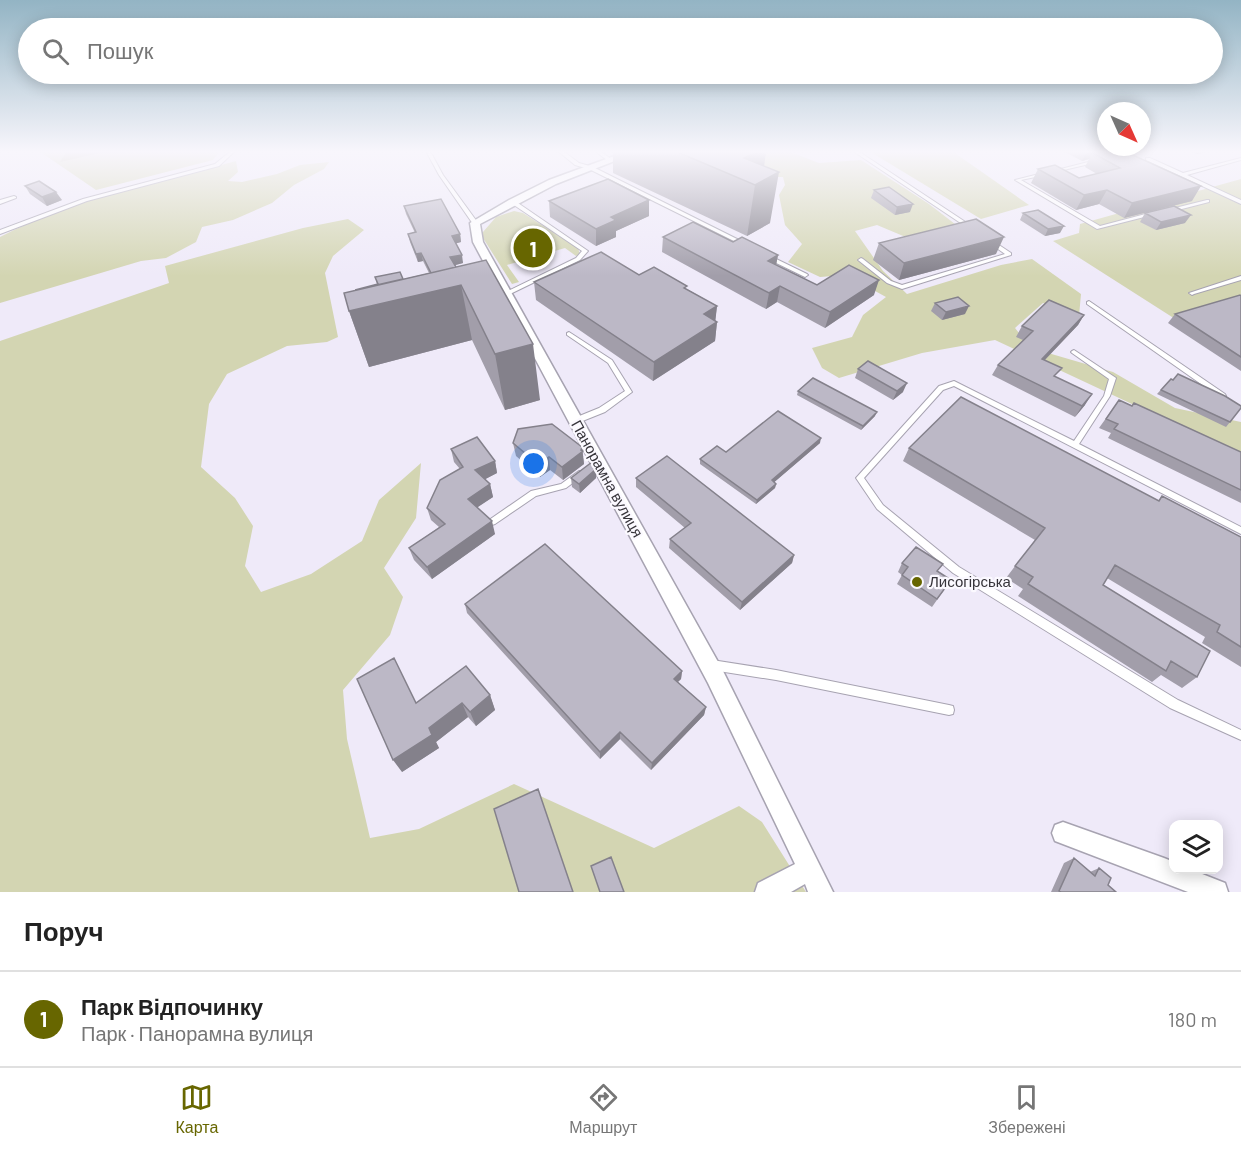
<!DOCTYPE html>
<html lang="uk">
<head>
<meta charset="utf-8">
<style>
  :root { --surface:#fff; --page:#f2f2f2; --text:#222; --muted:#767676; --line:#e0e0e0; --accent:#676600 }
  body { margin:0; font-family:Barlow,sans-serif; background:var(--page); color:var(--text) }
  .controls { position:absolute; right:18px; bottom:18px; display:grid; overflow:hidden; border-radius:12px; box-shadow:0 3px 15px #0003 }
  .controls button { width:54px; height:54px; display:grid; place-items:center; padding:0; border:0; border-bottom:2px solid var(--line); background:var(--surface); color:var(--text); font:30px sans-serif }
  .compass { position:absolute; left:1097px; top:102px; width:54px; height:54px; border-radius:50%; background:var(--surface); box-shadow:0 3px 15px #0003; rotate:135deg }
  .you { position:absolute; left:534px; top:464px; width:21px; height:21px; margin:-15px; border:4px solid #fff; border-radius:50%; background:#1a73e8; box-shadow:0 0 0 9px #1a73e833 }
  .badge { display:grid; place-items:center; width:39px; height:39px; border-radius:50%; background:var(--accent); color:#fff; font-size:20px; font-weight:700 }
  .pin { position:absolute; translate:-50% -50%; border:3px solid #fff; box-shadow:0 2px 6px #0006 }
  .list { margin:0; padding:0; list-style:none }
  h2 { display:flex; justify-content:space-between; align-items:center; height:78px; margin:0; padding:0 24px; font-size:26px }
  h2 small { font-size:20px; font-weight:400; color:var(--muted) }
  .list li { display:grid; grid-template-columns:39px 1fr auto; gap:18px; align-items:center; box-sizing:border-box; height:96px; padding:0 24px; border-top:2px solid var(--line) }
  .list b { display:block; font-size:22px; white-space:nowrap }
  .list p { margin:0; font-size:20px; white-space:nowrap; color:var(--muted) }
  .list em { font-size:20px; font-style:normal; color:var(--muted) }
  .icon { flex:none; width:33px; height:33px; fill:none; stroke:currentColor; stroke-width:2; stroke-linecap:round; stroke-linejoin:round }
  .map { position:relative; flex:none; width:1241px; height:892px; overflow:hidden }
  .search { position:absolute; background:var(--surface); box-shadow:0 3px 15px #0003; left:18px; right:18px; top:18px; height:66px; display:flex; align-items:center; gap:15px; box-sizing:border-box; padding:0 21px; border-radius:33px; color:var(--muted); font-size:22px }
  .sheet { height:174px; background:var(--surface) }
  nav { display:flex; justify-content:space-around; align-items:center; box-sizing:border-box; height:84px; border-top:2px solid var(--line); background:var(--surface); font-size:16px; color:var(--muted) }
  nav a { display:grid; justify-items:center; gap:3px }
  nav .on { color:var(--accent) }
  .map>svg:first-child { display:block }
  .green { fill:#d3d5b2 }
  .water { fill:#b4b58f }
  .lines { fill:none; stroke-linecap:round; stroke-linejoin:round }
  .service-casing { stroke:#a7a3b1; stroke-width:2 }
  .minor-casing { stroke:#a7a3b1; stroke-width:3 }
  .service { fill:#fff; fill-rule:evenodd }
  .minor { fill:#fff; fill-rule:evenodd }
  .wall { fill:#a29eaa }
  .shaded-wall { fill:#84818b }
  .building { fill:#bcb8c6; stroke:#84818b; stroke-width:1.5 }
  .poi-dot { fill:#676600; stroke:#fbf9ff; stroke-width:2 }
  .labels { text-anchor:middle; stroke-width:4.5; stroke-linejoin:round; paint-order:stroke }
  .street-label { font-size:15px; fill:#36343a; stroke:#fbf9ff }
  .poi-label { font-size:15px; fill:#36343a; stroke:#fbf9ff; text-anchor:start }
</style>
</head>
<body>
<div class="map">
<svg width="1241" height="892" viewBox="0 0 1241 892">
  <rect width="100%" height="100%" fill="#efeaf9"/>
  <path class="green" d="M39,151H220L213,160L96,190Z
    M677,151H788L819,163L861,160L929,204L964,231L908,238L877,225L855,231L883,271L907,294L1001,265L1032,259L1081,294L1079,316L1043,303L1015,328L1031,348L1113,372L1175,408L1241,422V455L995,340L922,353L839,378L822,368L812,348L852,337L863,315L886,297L846,275L820,277L788,262L802,244L785,225L779,195L785,185L783,177H757Z
    M869,151H952L1029,205L981,219Z
    M236,161L238,172L228,181L242,182L277,174L300,165L329,162L324,169L294,185L272,203L233,220L202,227L196,242L166,258L141,261L0,303V237C74,199 157,182 236,161Z
    M1241,179V361L1053,241L1079,233L1080,224Z
    M514,211L523,213L578,248L580,254L576,256L565,248L507,265L519,282L512,284L483,238V232L496,217Z
    M348,219L364,230L333,256L325,273L338,337L327,342L287,346L227,374L209,404L201,467L235,498L253,526L245,566L261,592L311,574L362,541L379,500L421,463L416,518L384,568L403,597L390,635L343,690L347,739L370,838L419,829L514,784L654,848L739,806L762,822L806,892H0V341L169,283L165,266L303,228Z"/>
  <path class="water" d="M67,151H150L100,153L60,162Z"/>
  <g class="lines">
    <g class="service-casing">
      <path id="service" d="M231,151H235L219,166L87,201L0,234V230L83,199L215,164Z
        M426,151H430L443,175L478,223L477,224H473L439,175Z
        M558,151H563L579,163L593,167L747,244L742,245L589,169L575,165Z
        M595,151H600L611,159L607,160Z
        M853,151H858L973,227L968,228Z
        M1146,158H1150L1183,173L1241,158V160L1187,175L1241,200V204L1146,160Z
        M1096,160L1098,161V162L1055,172L1053,171Z
        M1043,173L1045,174V175L1021,180L1100,226L1153,212L1156,214L1097,229L1015,180Z
        M14,196L16,197V198L0,204V200Z
        M1207,200H1209V202L1170,212L1167,210Z
        M511,201H515L588,251L580,260L506,296L503,294L504,293L576,258L582,251L511,203Z
        M993,241L1011,253V255L902,289L887,283L858,260L861,258L863,259L891,281L902,285L1005,254L991,244V242Z
        M768,255L807,274L808,275L805,277L803,276L766,258V256Z
        M1241,276V280L1194,294L1192,295L1189,293Z
        M1089,301L1225,394L1226,396L1225,398H1221L1087,304V302Z
        M569,332L612,360L632,392L605,412L575,424L572,423L571,421L572,419L599,408L625,391L608,363L567,335V333Z
        M1074,350L1116,378L1110,396L1079,444L1241,527V534L954,386L943,390L864,478L883,505L959,567L1178,700L1241,730V740L1170,708L953,573L877,509L856,478L939,386L954,381L1074,441L1104,396L1109,379L1072,353L1071,352L1072,351Z
        M579,471L582,472L583,474L582,476L566,488L536,496L495,524L492,525L489,524L488,522L489,520L531,491L561,484Z
        M712,660L776,670L949,705L953,706L954,710L953,714L949,715L776,680L712,670L709,668L707,665L709,662Z"/>
    </g>
    <g class="minor-casing">
      <path id="minor" d="M628,151H640L556,184L480,224L483,242L722,669L833,892H808L805,884L791,892H755L758,883L795,864L708,683L473,242L470,223L509,200L549,180Z
        M1063,822L1164,858L1174,862V870H1192L1225,883L1228,892H1188L1055,841L1052,833L1055,825Z"/>
    </g>
    <use href="#service" class="service"/>
    <use href="#minor" class="minor"/>
  </g>
  <path class="wall" d="M613,151H766L764,166L770,223L747,236L613,173Z
    M1063,151H1124L1192,201L1124,218L1099,204L1076,210L1031,183L1038,169L1079,178L1097,174L1085,167L1089,159L1082,161Z
    M1190,151H1211L1197,154Z
    M25,186L62,200L47,206L30,194Z
    M874,190L910,212L895,215L871,198Z
    M549,201L649,216L616,231V237L596,246L550,217Z
    M404,206L460,234L461,242L456,243L463,263L455,265L540,400L505,410L472,340L369,367L349,311L377,284L375,277L403,279L429,273L423,261L418,262L410,242L408,234L415,233L406,214Z
    M1023,213L1060,233L1045,236L1020,220Z
    M1145,213L1185,223L1156,230L1140,222Z
    M663,237L733,242L778,255L776,265L817,285L874,295L825,328L777,302L766,309L662,252Z
    M879,243L996,254L899,280L873,260Z
    M639,275L687,289L717,306L715,321L717,322L715,341L653,381L536,300L534,282Z
    M1241,296V371L1168,323L1175,314Z
    M935,303L965,314L942,320L931,311Z
    M1084,315L1078,325L1045,360L1056,377L1085,405L1075,417L992,375L998,365L1023,340L1016,337L1022,326Z
    M858,369L903,392L893,400L855,378Z
    M1171,379L1230,422L1226,427L1157,394Z
    M798,391L875,416L861,430L797,395Z
    M1119,400L1241,452V503L1108,438L1111,433L1099,428Z
    M513,443L582,447L584,464L563,480L550,470L540,477L516,456Z
    M820,443L774,482L776,484L775,488L756,504L700,464V459L726,452Z
    M909,448L1158,501L1162,496L1241,537V667L1202,643L1205,637L1107,578L1103,585L1197,677L1182,688L1161,675L1152,682L1018,596L1023,589L1006,578L1035,540L903,461Z
    M451,449L495,461L497,473L485,479L490,484L493,497L477,507L495,534L432,579L414,560L409,548L439,527L431,520L427,508L460,469L454,462Z
    M571,478H596L580,493L572,487Z
    M636,478L794,555L792,563L740,610L669,548L670,539L685,528L636,487Z
    M902,563L938,572L951,580L932,607L897,584L902,575L898,572Z
    M465,604L682,671L681,679L678,682L706,707L704,715L651,770L620,739L600,759L467,613Z
    M490,695L495,710L476,726L468,717L436,742L439,748L402,772L416,703Z
    M1074,858L1090,872L1099,868L1108,885L1116,892H1051L1064,863Z"/>
  <path class="shaded-wall" d="M759,151H766L762,181L779,172L770,223L747,236L755,185L744,158Z
    M1087,151H1103L1093,153L1089,159L1082,161Z
    M1199,151H1211L1197,154Z
    M1201,186L1192,201L1124,218L1132,203Z
    M1107,190L1099,204L1076,210L1084,195Z
    M56,192L62,200L47,206L42,197Z
    M649,200V216L616,231V237L596,246V229L611,217Z
    M913,204L910,212L895,215L897,207Z
    M1191,215L1185,223L1156,230L1161,222Z
    M1064,226L1060,233L1045,236L1048,229Z
    M460,234L461,242L454,244L452,236Z
    M1004,237L996,254L899,280L904,263Z
    M421,253L423,261L418,262L416,254Z
    M462,255L463,263L452,266L450,257Z
    M778,255L775,270L768,261Z
    M879,280L874,295L825,328L830,312Z
    M461,285L472,340L369,367L349,311Z
    M780,286L777,302L766,309L769,293Z
    M717,306L715,324L717,322L715,341L653,381L654,362L704,314Z
    M969,306L965,314L942,320L946,312Z
    M1084,315L1078,325L1036,369L1042,359Z
    M533,344L540,400L505,410L495,354Z
    M907,383L903,392L893,400L897,391Z
    M1092,394L1085,405L1075,417L1082,406Z
    M877,412L875,416L861,430L863,426Z
    M821,438L820,443L771,485L772,480Z
    M582,447L584,464L563,480L562,467L581,450Z
    M549,457L550,470L540,477L538,464Z
    M495,461L497,473L478,483L475,470Z
    M596,469V478L580,493L579,484Z
    M490,484L493,497L472,511L468,499Z
    M776,484L775,488L756,504L757,500Z
    M492,521L495,534L432,579L427,567Z
    M794,555L792,563L740,610L742,602Z
    M682,671L681,679L673,686L674,679Z
    M490,695L495,710L476,726L470,712Z
    M462,703L468,717L436,742L439,748L402,772L393,760L429,728Z
    M706,707L704,715L651,770L652,763Z
    M620,732V739L600,759V752Z"/>
  <path class="building" d="M675,151H759L744,158L779,172L755,185Z
    M1100,151H1124L1201,186L1132,203L1107,190L1084,195L1038,169L1055,165L1079,178L1120,168L1093,153Z
    M608,179L649,200L611,217L616,220L596,229L549,201Z
    M39,181L56,192L42,197L25,186Z
    M889,187L913,204L897,207L874,190Z
    M441,199L460,234L452,236L462,255L450,257L456,267L431,273L421,253L416,254L408,234L416,232L404,206Z
    M1174,206L1191,215L1161,222L1145,213Z
    M1038,210L1064,226L1048,229L1023,213Z
    M976,219L1004,237L904,263L879,243Z
    M693,222L733,242L742,237L778,255L768,261L817,285L849,265L879,280L830,312L780,286L769,293L663,237Z
    M601,252L639,275L654,267L687,286L684,288L717,306L704,314L717,322L654,362L534,282Z
    M486,260L533,344L495,354L461,285L349,311L344,293Z
    M400,272L403,279L355,290L378,284L375,277Z
    M1240,295L1241,296V357L1175,314Z
    M958,297L969,306L946,312L935,303Z
    M1049,300L1084,315L1042,359L1062,368L1054,376L1092,394L1082,406L998,365L1033,331L1022,326Z
    M868,361L907,383L897,391L858,369Z
    M1178,374L1225,396L1241,406V408L1230,422L1161,390L1171,379L1173,380Z
    M813,378L877,412L863,426L798,391Z
    M961,397L1159,501L1162,496L1241,537V647L1217,632L1220,625L1115,565L1103,585L1210,651L1197,677L1171,661L1166,671L1028,584L1033,577L1015,566L1045,528L909,448Z
    M1119,400L1132,406L1134,403L1241,452V490L1114,429L1118,424L1106,419Z
    M778,411L821,438L772,480L776,484L757,500L700,459L717,446L726,452Z
    M552,424L582,447L581,450L583,451L562,467L549,457L538,464L513,443L518,429Z
    M477,437L495,461L475,470L490,484L468,499L492,521L427,567L409,548L445,524L427,508L440,480L463,467L451,449Z
    M667,456L794,555L742,602L670,539L691,523L636,478Z
    M592,462L596,469L579,484L571,478Z
    M545,544L682,671L674,679L706,707L652,763L620,732L600,752L465,604Z
    M916,547L943,564L937,571L951,580L937,599L902,575L908,567L902,563Z
    M394,658L416,703L466,666L490,695L470,712L462,703L429,728L432,735L393,760L357,679Z
    M538,789L573,892H519L494,809Z
    M611,857L624,892H600L591,866Z
    M1074,858L1095,876L1099,868L1111,878L1108,885L1116,892H1061L1059,891Z"/>
  <linearGradient id="sky" x2="0" y2="1"><stop stop-color="#93b4c4"/><stop offset="0.55" stop-color="#f8f6fc"/><stop offset="1" stop-color="#f8f6fc" stop-opacity="0"/></linearGradient>
  <rect width="1241" height="276" fill="url(#sky)"/>
  <circle class="poi-dot" cx="917" cy="582" r="6"/>
  <g class="labels">
    <g class="street-label">
      <text transform="translate(607 479) rotate(61)" y="5">Панорамна вулиця</text>
    </g>
    <g class="poi-label">
      <text x="929" y="587">Лисогірська</text>
    </g>
  </g>
</svg>
<div class="controls">
<button><svg class="icon" aria-label="layers" viewBox="0 0 24 24"><path d="M12 4l9 5-9 5-9-5zM3 14l9 5 9-5"/></svg></button>
</div>
<svg class="compass" viewBox="-18 -18 36 36"><path d="M0-13l5 13h-10z" fill="#e53935"/><path d="M0 13l5-13h-10z" fill="#767676"/></svg>
<div class="you"></div>
<div class="pin badge" style="left:533px;top:248px">1</div>
<div class="search"><svg class="icon" aria-label="search" viewBox="0 0 24 24"><circle cx="10" cy="10" r="6"/><path d="M15 15l6 6"/></svg>Пошук</div>
</div>
<section class="sheet">
<h2>Поруч<small></small></h2>
<ul class="list">
<li><span class="badge">1</span><div><b>Парк Відпочинку</b><p>Парк · Панорамна вулиця</p></div><em>180 m</em></li>
</ul>
</section>
<nav>
<a class="on"><svg class="icon" aria-label="map" viewBox="0 0 24 24"><path d="M3 6l6-2 6 2 6-2v14l-6 2-6-2-6 2zM9 4v14M15 6v14"/></svg>Карта</a>
<a><svg class="icon" aria-label="directions" viewBox="0 0 24 24"><path d="M12 3l9 9-9 9-9-9zM9 14v-3h6M13 9l2 2-2 2"/></svg>Маршрут</a>
<a><svg class="icon" aria-label="saved" viewBox="0 0 24 24"><path d="M7 4h10v16l-5-4-5 4z"/></svg>Збережені</a>
</nav>
</body>
</html>
